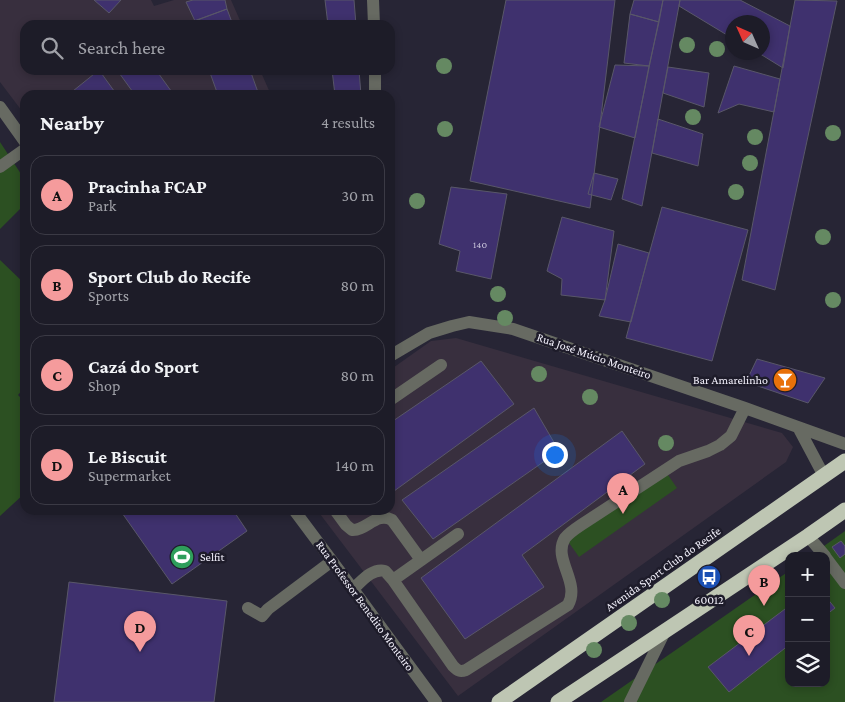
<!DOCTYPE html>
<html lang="en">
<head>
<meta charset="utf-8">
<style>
  :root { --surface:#1d1c28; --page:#2a2934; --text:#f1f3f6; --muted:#a0a1a8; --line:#3b3a45; --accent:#f59b9c }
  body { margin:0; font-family:"Crimson Pro",serif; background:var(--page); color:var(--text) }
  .controls { position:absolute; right:15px; bottom:15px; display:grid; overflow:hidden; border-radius:10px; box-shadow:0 2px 8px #0003 }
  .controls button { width:45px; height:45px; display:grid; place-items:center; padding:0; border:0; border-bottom:1px solid var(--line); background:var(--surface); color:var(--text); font:25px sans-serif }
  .compass { position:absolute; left:725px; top:15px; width:45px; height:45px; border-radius:50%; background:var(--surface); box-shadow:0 2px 8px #0003; rotate:315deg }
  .you { position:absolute; left:554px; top:454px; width:18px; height:18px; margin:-12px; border:4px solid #fff; border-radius:50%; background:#1a73e8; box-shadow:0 0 0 8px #1a73e833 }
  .badge { display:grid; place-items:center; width:32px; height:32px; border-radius:50%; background:var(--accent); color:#111; font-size:16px; font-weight:700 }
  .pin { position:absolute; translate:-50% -41px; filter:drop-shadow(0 1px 2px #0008) }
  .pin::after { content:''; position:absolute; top:26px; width:18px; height:15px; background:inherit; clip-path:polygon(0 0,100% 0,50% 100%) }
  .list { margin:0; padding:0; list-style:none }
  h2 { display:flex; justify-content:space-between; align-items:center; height:65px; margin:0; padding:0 20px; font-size:21px }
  h2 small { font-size:16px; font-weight:400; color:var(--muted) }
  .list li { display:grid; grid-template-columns:32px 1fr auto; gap:15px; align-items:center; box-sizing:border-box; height:80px; margin:0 10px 10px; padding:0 10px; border:1px solid var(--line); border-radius:15px }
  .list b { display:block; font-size:19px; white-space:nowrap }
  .list p { margin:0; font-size:16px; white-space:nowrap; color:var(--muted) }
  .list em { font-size:16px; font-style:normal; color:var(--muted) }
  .icon { flex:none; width:28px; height:28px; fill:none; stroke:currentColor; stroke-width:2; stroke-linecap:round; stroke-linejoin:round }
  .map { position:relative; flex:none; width:845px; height:702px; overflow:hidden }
  .search { position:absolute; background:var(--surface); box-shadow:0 2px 8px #0003; left:20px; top:20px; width:375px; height:55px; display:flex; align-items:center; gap:12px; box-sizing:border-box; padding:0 18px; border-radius:15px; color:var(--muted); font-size:19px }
  .panel { position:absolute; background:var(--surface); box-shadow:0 2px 8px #0003; left:20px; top:90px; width:375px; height:425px; border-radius:15px }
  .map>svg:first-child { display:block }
  .education { fill:#382f3e }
  .green { fill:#2c5022 }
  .building { fill:#3f316e; stroke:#595769 }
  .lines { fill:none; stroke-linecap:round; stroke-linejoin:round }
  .minor { stroke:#676a62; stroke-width:12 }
  .highway { stroke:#bec6b3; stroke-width:15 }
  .tree { fill:#658962 }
  .labels { text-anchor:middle; stroke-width:5; stroke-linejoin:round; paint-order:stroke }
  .number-label { font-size:10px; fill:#c7c2d9 }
  .street-label { font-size:12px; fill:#f4f2fd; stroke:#1e1c2a }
  .poi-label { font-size:12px; fill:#f4f2fd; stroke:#1e1c2a; text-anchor:end }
</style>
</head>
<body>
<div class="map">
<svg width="845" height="702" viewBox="0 0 845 702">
  <rect width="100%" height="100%" fill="#272535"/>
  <path class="education" d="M0,0H151L154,6L174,0H231L242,25H25V70H260L271,95H25V115L0,82Z
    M456,338L782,433L793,447L786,462L458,696L317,510H390V370L431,341Z"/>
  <path class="green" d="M0,142L25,180V204L0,229Z
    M0,260L25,284V387L18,395L25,402V493L0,516Z
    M666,472L677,488L579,557L567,540Z
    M845,531V702H601L789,571V683H826V556H810Z"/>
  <path class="building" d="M94,0H121L109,13Z
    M193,0H225L227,9L195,21L186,2Z
    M325,0H354L356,25H328Z
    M506,0H615L590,208L470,181Z
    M634,0H663L659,22L630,14Z
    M663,0H680L642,206L622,199Z
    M680,0H740L790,26L783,68L757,52H762V22H732V38L679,6Z
    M795,0L837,1L775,290L742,280Z
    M227,9L233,25H192L191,22Z
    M630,14L659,22L649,66L624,63Z
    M615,65L649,66L635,138L599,127Z
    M734,66L780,79L774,112L739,104L718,113Z
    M668,67L709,73L704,107L663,93Z
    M99,70L117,95H68Z
    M117,70H156L174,95H135Z
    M209,70H250L259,95H218Z
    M332,70H359L361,95H335Z
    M658,119L703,134L698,166L652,153Z
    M594,173L618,179L611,200L588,194Z
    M451,187L507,194L491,279L456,271L460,251L439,244Z
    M662,207L748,230L712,361L626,338Z
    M562,217L614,231L605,300L561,295L562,279L547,271Z
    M618,244L649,253L631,322L599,316L605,300Z
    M757,359L825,378L808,403L746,382Z
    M481,361L514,404L390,494V423Z
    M534,408L559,451L433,539L402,500Z
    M622,431L645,464L522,555L544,587L465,639L421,578Z
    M120,510H233L247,531L172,584Z
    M841,541L845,546V554L840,558L832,547Z
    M69,582L227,601L214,702H54Z
    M826,597L835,608L826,615Z
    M789,606V645L729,692L708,667Z"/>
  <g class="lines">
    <path class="minor" d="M373,0L374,25
      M375,70V95
      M0,107L25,142
      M0,167L25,149
      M390,356L429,333L452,326L469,322L513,329L745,408L845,444
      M390,400L441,365
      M798,427L824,476
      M294,510L353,589L436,702
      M335,510L346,525L352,530C366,531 377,511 392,520L421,560
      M458,534L393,580L453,666C458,671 460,672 466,670L568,605C581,582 552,559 565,538C569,533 575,529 581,525L679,461L708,451L720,445L731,436L745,408
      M808,536L825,556
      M826,558L845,583
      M353,589C362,581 372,568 385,571L393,580
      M248,608L262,616L268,609L332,561
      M630,702L665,631"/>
    <path class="highway" d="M499,702L845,461
      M558,702L808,536L845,510"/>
  </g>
  <g class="tree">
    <circle cx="687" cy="45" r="8"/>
    <circle cx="717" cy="49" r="8"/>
    <circle cx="444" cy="66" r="8"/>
    <circle cx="693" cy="117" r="8"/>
    <circle cx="445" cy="129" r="8"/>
    <circle cx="833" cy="133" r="8"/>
    <circle cx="755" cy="137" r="8"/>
    <circle cx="750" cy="163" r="8"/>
    <circle cx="736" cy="192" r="8"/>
    <circle cx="417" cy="201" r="8"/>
    <circle cx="823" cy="237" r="8"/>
    <circle cx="498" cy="294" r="8"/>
    <circle cx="833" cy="300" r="8"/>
    <circle cx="505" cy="318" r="8"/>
    <circle cx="539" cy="374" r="8"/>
    <circle cx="590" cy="397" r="8"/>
    <circle cx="666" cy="443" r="8"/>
    <circle cx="662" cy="600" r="8"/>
    <circle cx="629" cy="623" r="8"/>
    <circle cx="594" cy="650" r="8"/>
  </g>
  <defs>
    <g id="bar-disc" transform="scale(1.25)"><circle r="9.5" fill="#e8710a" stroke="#1e1c2a"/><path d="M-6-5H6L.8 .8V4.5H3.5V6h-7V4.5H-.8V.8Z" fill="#fff"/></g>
    <g id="stadium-disc" transform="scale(1.25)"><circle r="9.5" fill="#2e9e5b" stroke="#1e1c2a"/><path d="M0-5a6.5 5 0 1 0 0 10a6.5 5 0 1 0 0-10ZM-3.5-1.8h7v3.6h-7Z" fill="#fff"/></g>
    <g id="bus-disc" transform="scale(1.25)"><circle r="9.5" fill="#1a4fb4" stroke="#1e1c2a"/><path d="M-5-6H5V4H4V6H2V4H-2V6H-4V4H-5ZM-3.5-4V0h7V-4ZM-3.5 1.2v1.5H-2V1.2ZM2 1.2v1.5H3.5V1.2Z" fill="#fff"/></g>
  </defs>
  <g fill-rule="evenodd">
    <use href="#bar-disc" x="785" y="380"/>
    <use href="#stadium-disc" x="182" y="557"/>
    <use href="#bus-disc" x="709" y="577"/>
  </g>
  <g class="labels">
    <g class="number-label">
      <text x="480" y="248">140</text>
    </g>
    <g class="street-label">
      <text transform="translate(594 356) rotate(19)" y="4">Rua José Múcio Monteiro</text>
      <text transform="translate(663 569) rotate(-35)" y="4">Avenida Sport Club do Recife</text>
      <text transform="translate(365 606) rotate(54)" y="4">Rua Professor Benedito Monteiro</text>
    </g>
    <g class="poi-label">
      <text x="768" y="384">Bar Amarelinho</text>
      <text x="200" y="561" text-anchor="start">Selfit</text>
      <text x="709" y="604" text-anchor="middle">60012</text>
    </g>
  </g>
</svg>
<div class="controls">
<button>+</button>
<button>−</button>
<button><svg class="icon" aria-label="layers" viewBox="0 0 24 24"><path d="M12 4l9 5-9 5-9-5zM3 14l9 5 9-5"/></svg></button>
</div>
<svg class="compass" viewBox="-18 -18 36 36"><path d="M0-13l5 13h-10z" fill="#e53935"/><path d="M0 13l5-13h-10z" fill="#a0a1a8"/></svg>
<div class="you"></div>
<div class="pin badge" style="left:623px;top:514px">A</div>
<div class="pin badge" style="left:764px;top:606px">B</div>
<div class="pin badge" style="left:749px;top:656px">C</div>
<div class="pin badge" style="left:140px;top:652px">D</div>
<div class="search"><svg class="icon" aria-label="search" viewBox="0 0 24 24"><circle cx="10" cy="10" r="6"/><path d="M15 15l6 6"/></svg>Search here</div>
<section class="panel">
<h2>Nearby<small>4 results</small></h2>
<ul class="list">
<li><span class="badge">A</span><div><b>Pracinha FCAP</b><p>Park</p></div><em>30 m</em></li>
<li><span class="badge">B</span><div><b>Sport Club do Recife</b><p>Sports</p></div><em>80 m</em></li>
<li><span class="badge">C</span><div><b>Cazá do Sport</b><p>Shop</p></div><em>80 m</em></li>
<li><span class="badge">D</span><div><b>Le Biscuit</b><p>Supermarket</p></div><em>140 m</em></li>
</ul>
</section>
</div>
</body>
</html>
